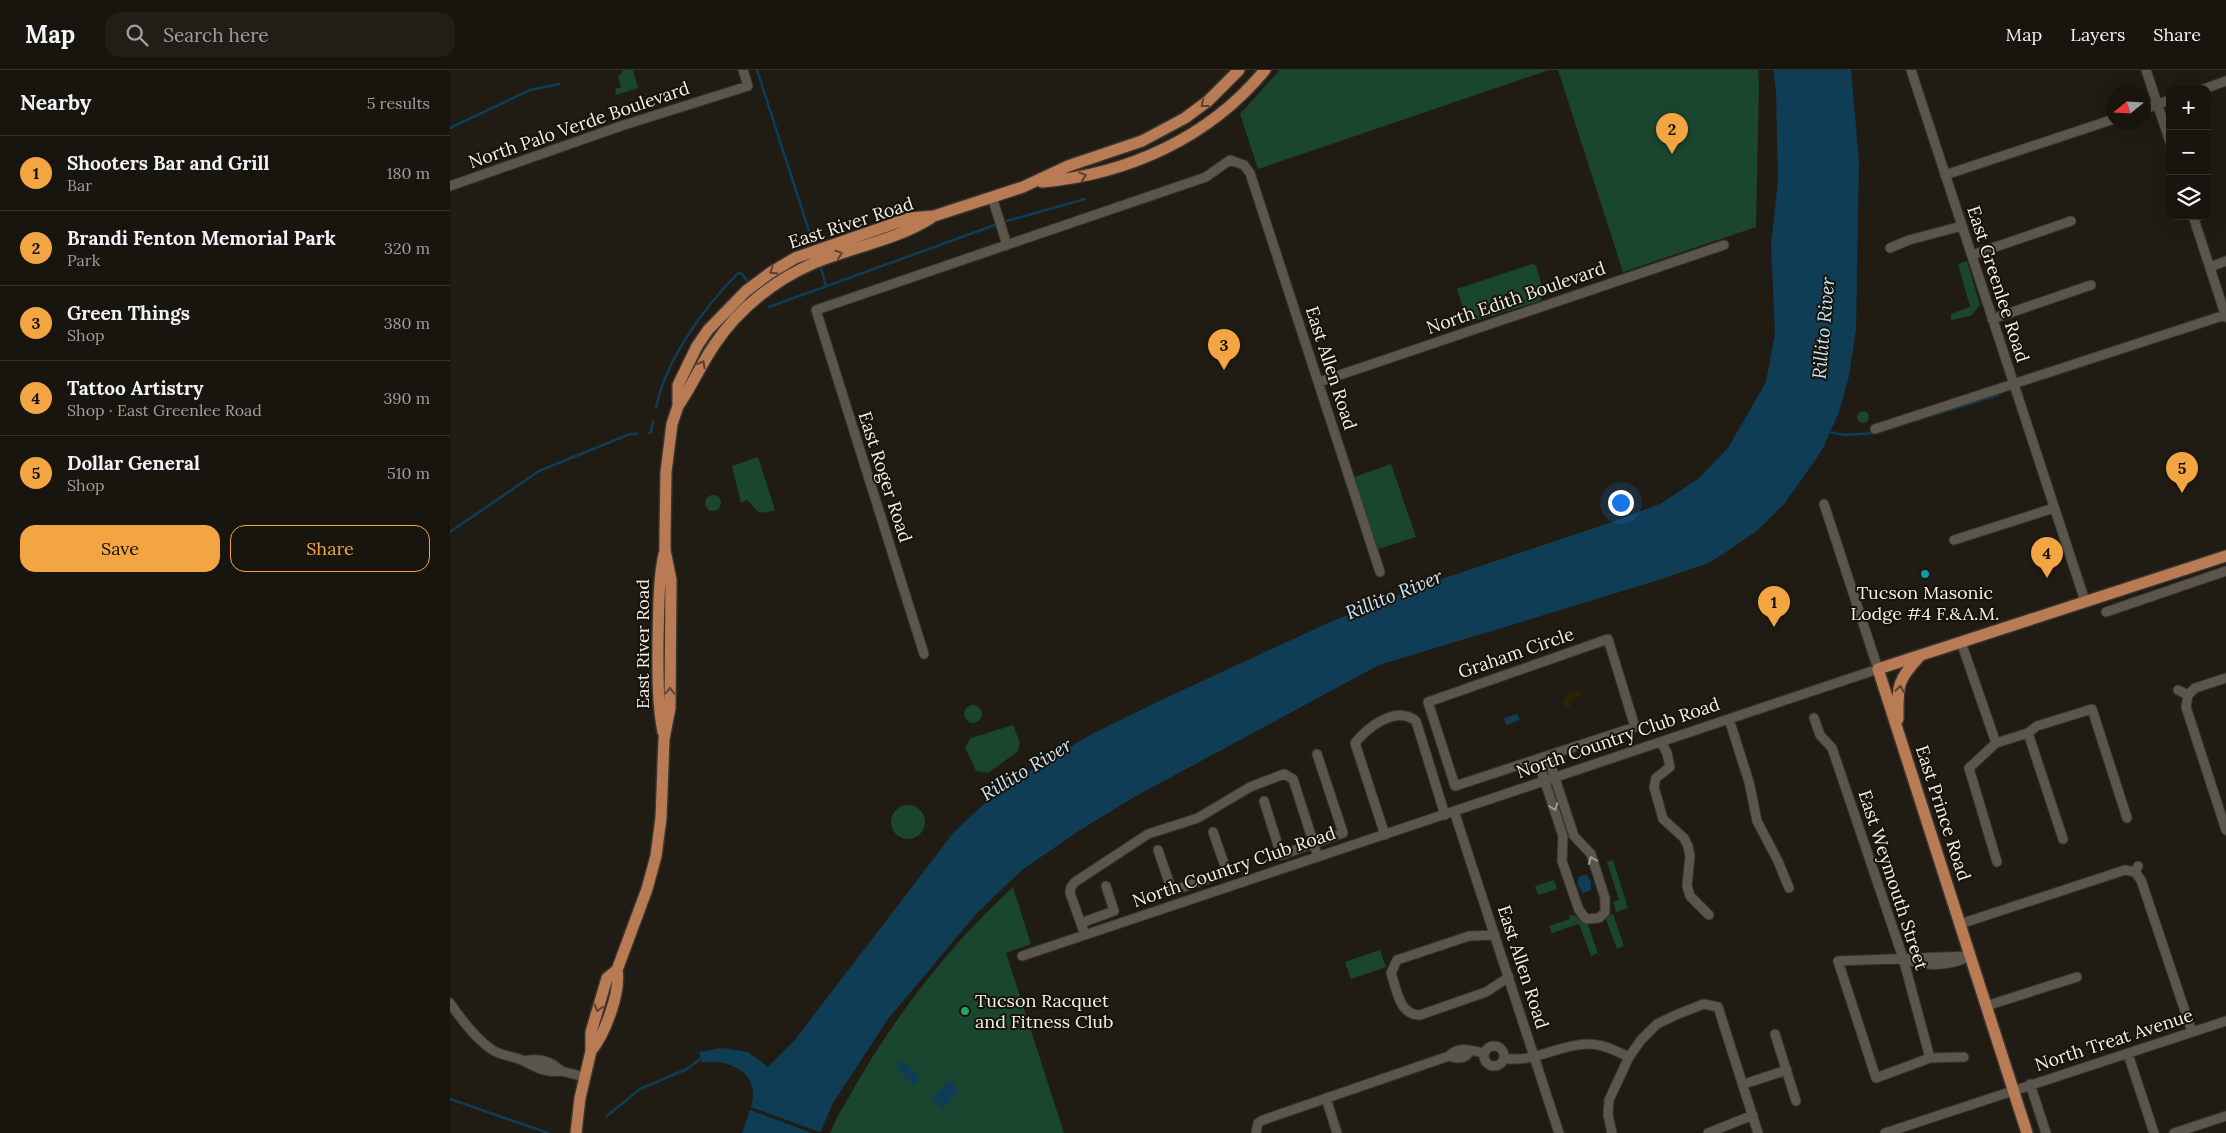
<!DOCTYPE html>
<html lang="en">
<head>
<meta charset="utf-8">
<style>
  :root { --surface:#18150f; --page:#211e18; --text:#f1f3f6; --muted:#9f9f9e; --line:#36342f; --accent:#f2a541 }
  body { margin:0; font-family:Lora,serif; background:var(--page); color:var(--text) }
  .controls { position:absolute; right:15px; top:15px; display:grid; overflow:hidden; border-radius:10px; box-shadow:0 5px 20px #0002 }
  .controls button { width:45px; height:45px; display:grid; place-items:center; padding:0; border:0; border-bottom:1px solid var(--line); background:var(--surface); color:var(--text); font:25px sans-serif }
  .compass { position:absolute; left:1656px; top:15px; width:45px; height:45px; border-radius:50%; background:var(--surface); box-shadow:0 5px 20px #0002; rotate:252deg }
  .you { position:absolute; left:1170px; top:432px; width:18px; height:18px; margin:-12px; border:4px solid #fff; border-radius:50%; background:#1a73e8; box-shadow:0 0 0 8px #1a73e833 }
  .badge { display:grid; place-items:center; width:32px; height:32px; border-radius:50%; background:var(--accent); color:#111; font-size:16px; font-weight:700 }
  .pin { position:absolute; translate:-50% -41px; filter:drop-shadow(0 1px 2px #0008) }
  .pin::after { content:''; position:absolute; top:26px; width:18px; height:15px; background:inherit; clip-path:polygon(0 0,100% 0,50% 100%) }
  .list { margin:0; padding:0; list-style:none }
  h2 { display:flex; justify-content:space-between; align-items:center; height:65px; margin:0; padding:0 20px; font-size:21px }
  h2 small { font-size:16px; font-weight:400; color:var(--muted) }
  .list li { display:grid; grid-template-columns:32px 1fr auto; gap:15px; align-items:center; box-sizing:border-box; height:75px; padding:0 20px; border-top:1px solid var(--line) }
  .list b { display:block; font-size:19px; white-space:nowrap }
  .list p { margin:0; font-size:16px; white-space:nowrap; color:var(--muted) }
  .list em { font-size:16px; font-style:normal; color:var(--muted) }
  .actions { display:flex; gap:10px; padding:15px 20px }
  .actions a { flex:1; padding:11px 0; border:1px solid var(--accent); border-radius:15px; text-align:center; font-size:18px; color:var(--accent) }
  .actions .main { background:var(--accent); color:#111 }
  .icon { flex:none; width:28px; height:28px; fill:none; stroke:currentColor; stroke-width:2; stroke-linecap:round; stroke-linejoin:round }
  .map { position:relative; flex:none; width:1776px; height:1063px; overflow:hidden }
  header { display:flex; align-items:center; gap:30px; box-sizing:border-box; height:70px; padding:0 25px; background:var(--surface); border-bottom:1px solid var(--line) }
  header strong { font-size:24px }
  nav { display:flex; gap:28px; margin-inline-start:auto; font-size:18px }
  .search { width:350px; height:45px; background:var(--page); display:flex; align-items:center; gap:12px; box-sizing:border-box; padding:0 18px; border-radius:15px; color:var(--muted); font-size:19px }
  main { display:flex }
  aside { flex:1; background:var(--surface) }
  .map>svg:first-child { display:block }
  .green { fill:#1a452e }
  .sand { fill:#2b2302 }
  .water { fill:#0f3d56 }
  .pier { fill:#201c14 }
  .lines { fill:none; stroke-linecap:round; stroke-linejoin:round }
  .stream { stroke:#0f3d56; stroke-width:2.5 }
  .minor-casing { stroke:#383530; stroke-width:11 }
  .major-casing { stroke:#383530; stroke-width:14 }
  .minor { stroke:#5a564c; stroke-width:9 }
  .major { stroke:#b87b54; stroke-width:11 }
  .oneway { stroke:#5f422c }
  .oneway2 { stroke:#9e9b93 }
  .culture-dot { fill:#0f9aa8; stroke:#17130b; stroke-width:2 }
  .leisure-dot { fill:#2e9e5b; stroke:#17130b; stroke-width:2 }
  .labels { text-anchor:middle; stroke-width:4; stroke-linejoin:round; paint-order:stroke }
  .street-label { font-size:18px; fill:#f2efea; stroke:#17130b }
  .poi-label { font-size:18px; fill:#f2efea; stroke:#17130b }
  .water-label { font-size:19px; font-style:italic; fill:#cae5f7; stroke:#17130b }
</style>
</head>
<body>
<header>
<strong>Map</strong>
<div class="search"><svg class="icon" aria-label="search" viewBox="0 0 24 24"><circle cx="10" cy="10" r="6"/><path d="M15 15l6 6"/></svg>Search here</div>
<nav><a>Map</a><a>Layers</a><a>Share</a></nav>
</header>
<main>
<aside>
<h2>Nearby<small>5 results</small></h2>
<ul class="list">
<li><span class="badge">1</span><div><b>Shooters Bar and Grill</b><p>Bar</p></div><em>180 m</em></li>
<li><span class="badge">2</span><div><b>Brandi Fenton Memorial Park</b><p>Park</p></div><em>320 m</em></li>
<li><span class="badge">3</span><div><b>Green Things</b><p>Shop</p></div><em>380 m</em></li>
<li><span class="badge">4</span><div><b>Tattoo Artistry</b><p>Shop · East Greenlee Road</p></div><em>390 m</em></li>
<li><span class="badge">5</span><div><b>Dollar General</b><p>Shop</p></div><em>510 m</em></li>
</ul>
<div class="actions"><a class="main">Save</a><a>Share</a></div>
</aside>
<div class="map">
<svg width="1776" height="1063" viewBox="0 0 1776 1063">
  <rect width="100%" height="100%" fill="#201c14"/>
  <path class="green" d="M174,0H183L188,18L166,25L165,19L171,17L168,7Z
    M830,0H1099L808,99L790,44Z
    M1108,0H1308L1309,12L1306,157L1173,202Z
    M1517,191L1530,235L1521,246L1501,250V244L1520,237L1508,194Z
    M1082,194L1086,195L1094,223L1090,231L1018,253L1007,219Z
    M1407 347a6 6 0 1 1 12 0a6 6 0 1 1-12 0Z
    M308,387L325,440C306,446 309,441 297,430L291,433L282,396Z
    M941,394L966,467L928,479L904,407Z
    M255 433a8 8 0 1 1 16 0a8 8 0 1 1-16 0Z
    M514 644a9 9 0 1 1 18 0a9 9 0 1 1-18 0Z
    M563,655L570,673L567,682L538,703L526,701L515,677L521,668Z
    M441 752a17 17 0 1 1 34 0a17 17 0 1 1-34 0Z
    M1163,790L1178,838L1166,842L1163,832L1169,830L1157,792Z
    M1104,810L1107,819L1088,825L1085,816Z
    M563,817L581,874L556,883L614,1063H380C386,1047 397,1031 405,1016C447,943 501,874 563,817Z
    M1163,844L1174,876L1167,879L1155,847Z
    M1124,845L1138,855L1148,883L1141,886L1129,854L1102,863L1099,856L1120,849L1119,846Z
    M930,880L936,897L901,909L895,892Z"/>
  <path class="sand" d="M1129,621L1131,626L1122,628L1120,639L1112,634L1118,624Z"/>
  <path class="water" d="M1323,0H1401L1409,91L1406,260L1399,306L1389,342L1372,380L1335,433L1308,460L1261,492L1209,510L929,595L686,726L630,760L572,800L527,843L438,949L383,1033L370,1063H292C296,1051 302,1038 303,1026C304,999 273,988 252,993L249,982L272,978L298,982L318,997L344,971L504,762L537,731L576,703L642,664L707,632L878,553L965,518L1171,449L1212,433L1249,408L1278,378L1316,312L1325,263L1321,174L1328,111L1326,21Z
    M1067,644L1070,650L1056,655L1054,648Z
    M1136,804L1141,811V820L1133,823L1128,815V807Z
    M452,990L470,1007L464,1015L446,997Z
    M499,1010L509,1020L493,1039L482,1029Z"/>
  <path class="pier" d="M298,1036L372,1063H362L298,1039Z"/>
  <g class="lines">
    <path class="stream" d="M307,0L361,167
      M0,58L80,20L109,14
      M557,151L635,129
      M371,198L376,216
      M319,237L545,155
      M206,338C216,289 253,239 288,203L292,204L297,211
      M1438,359L1548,325
      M1378,362L1395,365L1425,363
      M199,363L201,362L203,351
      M0,462L89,401L180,364H187
      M0,1029L98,1063
      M157,1046L190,1019L237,999L253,987"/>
    <g class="minor-casing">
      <path id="minor" d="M1461,0L1635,531
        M1696,0L1720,72
        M1754,19L1776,11
        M1694,39L1720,30
        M1495,105L1664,49
        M0,116L171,56L298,16L293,0
        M542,127L557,175
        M1743,146L1776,247
        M1440,178L1459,170L1512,156
        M1522,185L1621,151
        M1760,197L1776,191
        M1542,249L1641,215
        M869,312L1274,175
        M1425,359L1775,245
        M1504,470L1604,438
        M1656,542L1776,501
        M1158,569L1185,657L1005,716L978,632Z
        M1511,572L1546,673L1519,698L1547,792
        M474,584L366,240L756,107L780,90L794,95L800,103L930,502
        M1728,620L1738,625L1736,637L1776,760
        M1738,625L1745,618L1776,608
        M1364,648L1370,665L1382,678L1453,888L1480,988L1426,1008L1388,891L1520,886
        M1279,649L1299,712L1307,751L1328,791L1339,818
        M1578,663L1613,769
        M1211,672L1217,683L1220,697L1206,708L1204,717L1213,749L1234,768L1238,776L1240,786L1237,816L1240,826L1259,845
        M1546,673L1578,663L1587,656L1642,639L1677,748
        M1088,691L1113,766L1112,791L1129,840L1136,849L1149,848L1155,842V828L1141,784L1124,766L1098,687
        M814,731L831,785L893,763L867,684
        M1004,741L1109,1063
        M935,765L905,673C918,657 946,635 966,651L995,745
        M708,780L722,821L777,802L763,762
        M1685,802L1691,810L1742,962
        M631,853L664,841L656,816
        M1510,854L1675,800L1685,802L1688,796
        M635,865L620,823L621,817L625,812L698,764L748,748L800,717L834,704L843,709L868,787
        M1045,865L1019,866L947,890L941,903C947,920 949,945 970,945L1036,922L1059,907
        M572,886L1428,599L1374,434
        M1456,889C1474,897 1497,896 1516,888
        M0,933C11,949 25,968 41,979C50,986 64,986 74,991C87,998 96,1003 111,1001C100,990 89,988 74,991
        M1536,936L1627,907
        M1325,964L1346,1031
        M1034 986a10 10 0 1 1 20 0a10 10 0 1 1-20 0Z
        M1678,984L1704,1063
        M999,986C1007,989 1015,990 1020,981
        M1054,988C1083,994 1109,974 1138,974C1153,974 1166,981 1179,987
        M1480,988L1514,987
        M111,1001L135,1007
        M1294,1014L1337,1000
        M1580,1014L1596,1063
        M876,1028L887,1063
        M806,1063L808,1053L813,1050L999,986C1009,975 1021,981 1034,983
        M1162,1063L1158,1045L1159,1030L1179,987L1191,970L1207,954L1228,944L1254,934L1268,937L1308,1063
        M1258,1063L1303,1045
        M1435,1063L1776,951
        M1724,1063L1776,1046"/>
    </g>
    <g class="major-casing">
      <path id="major" d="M592,112C678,104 759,68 815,0
        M228,336C242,316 251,294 265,274C289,238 325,210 364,193C403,177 446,170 481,148
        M1448,649C1448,616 1446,612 1469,587
        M213,662C207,631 208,601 208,569C209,540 208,512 214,484
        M141,981C155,964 171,922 167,900L197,819L206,786L211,748L214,669L220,638L221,510L215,480V465L216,402L222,354L228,336V315L247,276L258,260L296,221L320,203L345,188L460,148L484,146L573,117L618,96L692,71L735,48L758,31L789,0
        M126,1063L130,1028L141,981V962L157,908L167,900
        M1577,1063L1428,599L1776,486"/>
    </g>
    <use href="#minor" class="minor"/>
    <use href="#major" class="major"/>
  </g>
  <defs><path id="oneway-chevron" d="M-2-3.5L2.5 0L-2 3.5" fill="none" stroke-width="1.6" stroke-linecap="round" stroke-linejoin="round" transform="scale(1.25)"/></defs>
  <g class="oneway">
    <use href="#oneway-chevron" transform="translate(754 34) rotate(142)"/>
    <use href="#oneway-chevron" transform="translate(633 106) rotate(-17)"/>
    <use href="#oneway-chevron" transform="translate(389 184) rotate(-19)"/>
    <use href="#oneway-chevron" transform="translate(323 201) rotate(148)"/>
    <use href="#oneway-chevron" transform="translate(252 294) rotate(-61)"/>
    <use href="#oneway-chevron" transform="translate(1450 619) rotate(-81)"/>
    <use href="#oneway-chevron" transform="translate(220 621) rotate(-89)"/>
    <use href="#oneway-chevron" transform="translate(148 938) rotate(107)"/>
  </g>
  <g class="oneway2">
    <use href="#oneway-chevron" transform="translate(1104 737) rotate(72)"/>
    <use href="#oneway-chevron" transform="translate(1142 790) rotate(-112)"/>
  </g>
  <circle class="culture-dot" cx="1475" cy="504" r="5"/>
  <circle class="leisure-dot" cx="515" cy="941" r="5"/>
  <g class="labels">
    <g class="street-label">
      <text transform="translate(129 55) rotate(-19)" y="6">North Palo Verde Boulevard</text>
      <text transform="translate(401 153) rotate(-18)" y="6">East River Road</text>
      <text transform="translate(1548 214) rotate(72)" y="6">East Greenlee Road</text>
      <text transform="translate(1066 228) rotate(-19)" y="6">North Edith Boulevard</text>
      <text transform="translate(881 298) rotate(72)" y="6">East Allen Road</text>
      <text transform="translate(435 407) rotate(72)" y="6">East Roger Road</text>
      <text transform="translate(193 574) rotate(-90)" y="6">East River Road</text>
      <text transform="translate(1066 583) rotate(-19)" y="6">Graham Circle</text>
      <text transform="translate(1168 668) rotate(-19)" y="6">North Country Club Road</text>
      <text transform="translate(1493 743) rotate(72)" y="6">East Prince Road</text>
      <text transform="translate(784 797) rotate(-19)" y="6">North Country Club Road</text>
      <text transform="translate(1443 810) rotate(72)" y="6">East Weymouth Street</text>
      <text transform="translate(1073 897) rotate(72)" y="6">East Allen Road</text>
      <text transform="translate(1664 970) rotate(-18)" y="6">North Treat Avenue</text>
    </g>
    <g class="poi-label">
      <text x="1475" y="529">Tucson Masonic<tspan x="1475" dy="21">Lodge #4 F.&amp;A.M.</tspan></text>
      <text x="525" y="937" text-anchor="start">Tucson Racquet<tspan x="525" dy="21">and Fitness Club</tspan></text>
    </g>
    <g class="water-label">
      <text transform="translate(1373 258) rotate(-85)" y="7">Rillito River</text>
      <text transform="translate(944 524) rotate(-22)" y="7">Rillito River</text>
      <text transform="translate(576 699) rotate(-31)" y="7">Rillito River</text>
    </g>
  </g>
</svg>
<div class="controls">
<button>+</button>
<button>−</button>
<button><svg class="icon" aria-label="layers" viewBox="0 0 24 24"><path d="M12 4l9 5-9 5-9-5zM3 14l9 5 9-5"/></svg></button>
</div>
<svg class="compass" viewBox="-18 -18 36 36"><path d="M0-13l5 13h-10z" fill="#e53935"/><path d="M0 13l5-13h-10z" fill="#9f9f9e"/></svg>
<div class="you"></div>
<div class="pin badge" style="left:1324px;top:557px">1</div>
<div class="pin badge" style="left:1222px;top:84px">2</div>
<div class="pin badge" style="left:774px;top:300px">3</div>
<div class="pin badge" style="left:1597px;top:508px">4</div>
<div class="pin badge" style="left:1732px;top:423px">5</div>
</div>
</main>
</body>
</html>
